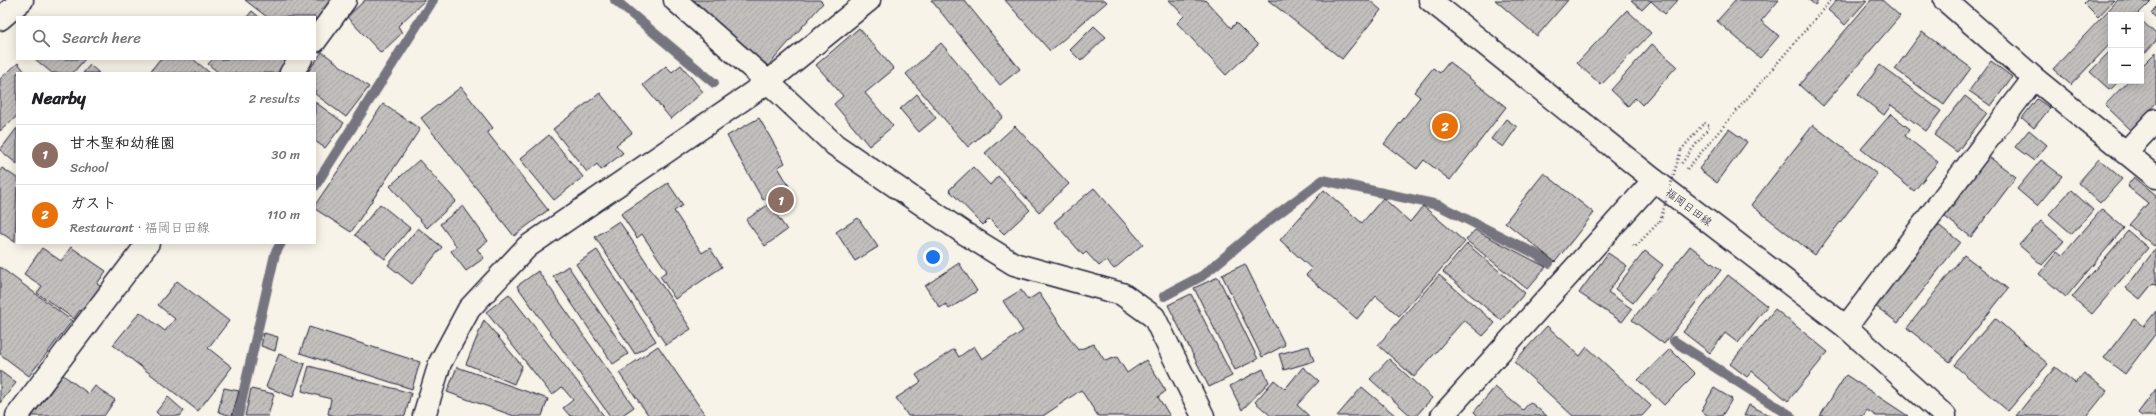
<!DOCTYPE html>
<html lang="en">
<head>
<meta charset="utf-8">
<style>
  :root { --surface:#fff; --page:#f2f2f2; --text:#202124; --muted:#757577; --line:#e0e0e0; --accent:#d93025 }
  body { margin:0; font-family:Sriracha,"Klee One",sans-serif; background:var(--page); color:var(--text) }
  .controls { position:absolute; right:12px; top:12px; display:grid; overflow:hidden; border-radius:0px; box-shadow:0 2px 10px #0003 }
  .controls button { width:36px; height:36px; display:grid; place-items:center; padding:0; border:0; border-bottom:1px solid var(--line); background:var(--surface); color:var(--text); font:20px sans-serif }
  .you { position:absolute; left:933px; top:257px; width:14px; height:14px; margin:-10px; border:3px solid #fff; border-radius:50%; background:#1a73e8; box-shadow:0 0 0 6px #1a73e833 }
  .badge { display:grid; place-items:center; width:26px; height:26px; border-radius:50%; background:var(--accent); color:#fff; font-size:13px; font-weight:700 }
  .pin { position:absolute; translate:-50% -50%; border:2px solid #fff; box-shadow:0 1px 4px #0006 }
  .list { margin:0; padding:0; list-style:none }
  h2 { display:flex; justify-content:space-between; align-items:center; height:52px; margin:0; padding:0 16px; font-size:17px }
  h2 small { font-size:13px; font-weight:400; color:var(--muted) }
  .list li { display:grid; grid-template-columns:26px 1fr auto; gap:12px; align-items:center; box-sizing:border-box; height:60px; padding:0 16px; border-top:1px solid var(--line) }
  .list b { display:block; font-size:15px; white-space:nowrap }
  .list p { margin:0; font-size:13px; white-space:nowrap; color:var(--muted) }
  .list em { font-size:13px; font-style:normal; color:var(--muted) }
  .icon { flex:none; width:22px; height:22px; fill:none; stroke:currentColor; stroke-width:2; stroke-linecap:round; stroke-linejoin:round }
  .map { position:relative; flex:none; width:2156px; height:416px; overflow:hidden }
  .search { position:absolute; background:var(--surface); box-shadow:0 2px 10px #0003; left:16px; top:16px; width:300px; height:44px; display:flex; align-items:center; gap:10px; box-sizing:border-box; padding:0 14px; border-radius:0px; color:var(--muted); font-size:15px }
  .panel { position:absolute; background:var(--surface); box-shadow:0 2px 10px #0003; left:16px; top:72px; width:300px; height:172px; border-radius:0px }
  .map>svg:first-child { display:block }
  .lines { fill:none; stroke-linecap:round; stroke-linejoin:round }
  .stream { stroke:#76747f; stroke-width:10 }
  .building { fill:url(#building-hatch); stroke:#22223b }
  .minor-casing { stroke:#22223b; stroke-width:25 }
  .major-casing { stroke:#22223b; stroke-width:25 }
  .path { stroke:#22223b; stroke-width:2.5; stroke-dasharray:1 3; stroke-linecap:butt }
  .minor { stroke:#f7f3e8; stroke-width:22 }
  .major { stroke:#f7f3e8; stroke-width:22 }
  .path-bridge { stroke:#22223b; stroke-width:2.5; stroke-dasharray:1 3; stroke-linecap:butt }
  .labels { text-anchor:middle; stroke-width:3.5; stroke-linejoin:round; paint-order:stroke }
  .street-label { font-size:11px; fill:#22223b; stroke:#f7f3e8 }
</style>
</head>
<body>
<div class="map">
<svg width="2156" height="416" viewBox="0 0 2156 416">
  <defs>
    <pattern id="building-hatch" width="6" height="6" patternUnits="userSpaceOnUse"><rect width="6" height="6" fill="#c2bfbd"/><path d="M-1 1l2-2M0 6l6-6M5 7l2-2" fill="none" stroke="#a6a4a3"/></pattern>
  </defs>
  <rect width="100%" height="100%" fill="#f7f3e8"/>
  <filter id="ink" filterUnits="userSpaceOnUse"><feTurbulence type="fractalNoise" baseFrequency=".025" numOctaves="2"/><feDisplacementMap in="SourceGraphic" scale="8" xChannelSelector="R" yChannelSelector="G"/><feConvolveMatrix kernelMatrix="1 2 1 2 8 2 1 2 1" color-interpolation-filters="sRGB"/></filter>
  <g filter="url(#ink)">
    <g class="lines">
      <path class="stream" d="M615,0L714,83
        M315,186L433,0
        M1164,296L1202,276L1263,225L1323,180L1438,205L1534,253L1549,263
        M1674,341L1791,416
        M238,416L275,254L281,243"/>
    </g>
    <path class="building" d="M245,0H332L315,25V17H267Z
      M365,0H424V1L398,26L402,33L381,53L347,17Z
      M693,0H820L823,3L768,66Z
      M931,0H964L1020,69L1000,85Z
      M1005,0H1105L1107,2L1050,51Z
      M1169,0H1205L1231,28L1236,23L1258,45L1226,75L1177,23L1184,16Z
      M1268,0H1369L1381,10L1342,59Z
      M1495,0H1568L1537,36Z
      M1631,0H1678L1665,14L1651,1L1642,10Z
      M1736,0H1779L1761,21L1779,36L1760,58L1717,21Z
      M1809,0H1819L1815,5Z
      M1837,0H1867L1845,25L1828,10Z
      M1871,0H1882L1900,16L1823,106L1799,85Z
      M2087,0H2114L2098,17L2084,3Z
      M2118,0L2151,1L2137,15H2111V43L2071,85L2053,69Z
      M2156,7V18L2151,13Z
      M1627,10L1651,33L1601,85L1577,63Z
      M252,11L259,17H247Z
      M2141,20L2156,34V41L2141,57Z
      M1094,26L1106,37L1081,61L1070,50Z
      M859,28L894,69L865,93L893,126L869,146L834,104L843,96L816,65Z
      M1922,32L1971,68L1944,105L1895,69Z
      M941,43L1003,117L968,147L906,74Z
      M1652,44L1677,66L1642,105L1635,98L1628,106L1611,90Z
      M2111,50V81H2119L2110,90L2090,72Z
      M322,52L369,87L346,117L315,94V73H307Z
      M2156,52V103L2131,130L2105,105L2128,81H2141V67Z
      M35,59H85L73,73H52Z
      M160,59H193L210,73H149Z
      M213,59H289L277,73H219L208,64Z
      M1991,61L2012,77L1991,106L1969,91Z
      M1449,62L1506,107L1450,180L1424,160L1417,169L1384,144L1420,97L1414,92L1433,68L1440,73Z
      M18,63L26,73H17V116L0,131V79Z
      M90,65L99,73H83Z
      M681,65L703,92L671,119L643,85L666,66L672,72Z
      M1880,65L1941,111L1926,131L1891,105L1884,115L1858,95Z
      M461,87L493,128L487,132L548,210L514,236L421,118Z
      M600,93L632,133L616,145L623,153L601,170L597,164L587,172L553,129Z
      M917,94L936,118L919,132L900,109Z
      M1965,96L1987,113L1957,152L1934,135Z
      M2037,99L2050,108L2034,128L2022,118Z
      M315,102L344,123L325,148L315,141Z
      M383,104L420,129L351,232L315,209V205Z
      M1891,114L1910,129L1905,136L1938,162L1914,191L1861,149Z
      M759,118L785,163L778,167L789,186L763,200L727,136Z
      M1506,119L1517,127L1503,147L1491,139Z
      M1813,125L1877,174L1815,255L1751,205Z
      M1015,126L1069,184L1039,212L985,153Z
      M17,128V164L0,150Z
      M1729,129L1747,142L1717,183L1699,169Z
      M2029,130L2047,145L2034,161L2015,147Z
      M549,135L583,177L554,200L520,159Z
      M1989,157L2016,177L1971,237L1944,216Z
      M2099,159L2122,179L2100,203L2078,183Z
      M419,160L456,201L427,228L390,186Z
      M2041,160L2062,176L2037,206L2017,189Z
      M973,167L990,185L998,176L1030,210L1004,234L989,219L983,225L949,190Z
      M2,168L17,178L15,242L0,232V171Z
      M1544,173L1594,213L1555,262L1505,222Z
      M2134,177L2156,195V243L2154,246L2129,225L2148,203L2127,186Z
      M668,183L683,205L674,211L702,253L710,248L722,267L675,299L660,276L667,271L642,234L637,238L621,214Z
      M1094,188L1143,244L1114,269L1106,260L1099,266L1086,252L1083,255L1054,222Z
      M1324,190L1362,223L1383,198L1410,222L1423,206L1465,242L1399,316L1376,296L1357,319L1306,275L1312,269L1280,240Z
      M2071,190L2093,210L2072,234L2049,214Z
      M380,204L410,228L385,259L355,235Z
      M769,204L787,230L765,246L746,220Z
      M463,206L488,241L477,249L484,258L466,271L451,251L457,247L440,224Z
      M2102,209L2124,228L2066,297L2039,274L2057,252L2062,256Z
      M858,218L878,247L855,261L836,232Z
      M619,221L691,329L666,345L595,237Z
      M2041,221L2064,241L2042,265L2019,245Z
      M1937,224L1960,242L1898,323L1874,305Z
      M418,228L442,247L412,284L388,265Z
      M1475,230L1546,267L1527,289L1466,240Z
      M2128,231L2148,248L2092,314L2072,297Z
      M1467,244L1525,293L1501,320L1443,272Z
      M1690,246L1721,270L1664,344L1632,320Z
      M71,247L106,271L97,284L103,288L85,313L80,310L74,319L37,293L42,286L24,274L42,248L61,261Z
      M2156,248V286L2153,283L2140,299L2126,288Z
      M597,250L656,341L635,354L576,264Z
      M1645,251L1663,265L1633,303L1615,289Z
      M1608,253L1627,266L1608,292L1632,309L1622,322L1579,293Z
      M1964,255L2008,289L1950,362L1907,328Z
      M959,263L977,291L949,309L946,304L940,308L925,286Z
      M1245,264L1285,345L1262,357L1222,275Z
      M568,266L628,354L613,364L553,276Z
      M0,267L72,321L29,376L0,354Z
      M538,271L634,407L621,416H610L517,286Z
      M1439,275L1495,323L1483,336L1464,320L1414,377L1378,345Z
      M1728,275L1767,306L1738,343L1725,333L1710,353L1683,332Z
      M1218,277L1258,359L1235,370L1194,288Z
      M177,281L229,321L208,348L232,367L198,411L113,345L140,312L165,331L175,319L158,305Z
      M1021,290L1028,300L1039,293L1078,350L1094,344L1105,361L1117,357L1127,373L1146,360L1166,391L1158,397L1170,416H1098L1081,390L1043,416H908L896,398L921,382L916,375L954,349L959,357L974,346L982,359L1023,331L1003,301Z
      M509,294L604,416H570L563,408L573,400L562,387L552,395L486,312Z
      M1191,294L1232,376L1209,387L1168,305Z
      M1775,309L1828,352L1788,401L1752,371L1747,377L1730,364Z
      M2156,311V333L2125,374L2104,358L2134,319L2144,326Z
      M1995,318L2048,364L2008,411L1954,365Z
      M484,320L522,366L514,384L466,364Z
      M1547,326L1580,356L1587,347L1651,406L1642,416H1573L1514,362Z
      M309,327L420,362L412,389L300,353Z
      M264,333L278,337L275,351L261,346Z
      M658,346L706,416H649L619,373Z
      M1309,346L1314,361L1284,370L1279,354Z
      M1670,349L1695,374L1664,405L1638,380Z
      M279,354L305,364L293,397L266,387Z
      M1389,359L1432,398L1416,416H1411L1370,379Z
      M309,366L411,393L405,416H336L328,414L331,399L302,391Z
      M457,367L548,399L542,416H514L447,392Z
      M1303,367L1319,381L1297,405L1309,416H1271L1255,402L1274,380L1285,389Z
      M2055,367L2075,383L2084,373L2107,391L2087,416H2016Z
      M1263,369L1269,382L1242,410L1230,386Z
      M0,371L16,383L0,403Z
      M63,375L89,394L95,386L115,400L104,416H32Z
      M1846,375L1908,416H1876L1867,410L1863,416H1820Z
      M1362,387L1396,416H1337Z
      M1495,387L1523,410L1530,402L1547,416H1478L1474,412Z
      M224,388L239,391L232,416L218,412Z
      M1714,388L1732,399L1722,416H1709L1701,411Z
      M251,389L274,394L268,416H245Z
      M2156,389V416H2142L2138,413Z
      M168,397L184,411L180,416H160L156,412Z
      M1749,405L1771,416H1744Z"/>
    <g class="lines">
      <g class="minor-casing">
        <path id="minor" d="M675,0L768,82L835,145L964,233L1014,264L1122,294L1154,317L1203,416
          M1945,0L2034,78L2156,177
          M0,19L22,0
          M315,41L345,0
          M291,73L301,59
          M2125,153L2156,120
          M1846,327L2034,78
          M17,416L148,243
          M424,416L440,363L469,309L527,247L768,82L869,0
          M1442,416L1654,180"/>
      </g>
      <g class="major-casing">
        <path id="major" d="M1430,0L1654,180L1846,327L1945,416"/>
      </g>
      <path class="path" d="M1681,150L1704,123L1710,126L1681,164
        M1687,169L1831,0
        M1633,245L1635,247L1660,221"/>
      <use href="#minor" class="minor"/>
      <use href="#major" class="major"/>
      <path class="path-bridge" d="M1660,221L1681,150"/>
    </g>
  </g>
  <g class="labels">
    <g class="street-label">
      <text transform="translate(1689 207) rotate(37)" y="4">福岡日田線</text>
    </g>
  </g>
</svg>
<div class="controls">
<button>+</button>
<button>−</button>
</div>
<div class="you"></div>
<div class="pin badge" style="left:781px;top:200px;background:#8d6e63">1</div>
<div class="pin badge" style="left:1445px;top:126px;background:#e8710a">2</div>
<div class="search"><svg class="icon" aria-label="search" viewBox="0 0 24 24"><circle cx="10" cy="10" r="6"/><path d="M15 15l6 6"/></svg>Search here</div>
<section class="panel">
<h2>Nearby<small>2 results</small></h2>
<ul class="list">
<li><span class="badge" style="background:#8d6e63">1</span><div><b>甘木聖和幼稚園</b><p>School</p></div><em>30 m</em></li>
<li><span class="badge" style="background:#e8710a">2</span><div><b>ガスト</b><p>Restaurant · 福岡日田線</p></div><em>110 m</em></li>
</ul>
</section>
</div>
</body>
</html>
